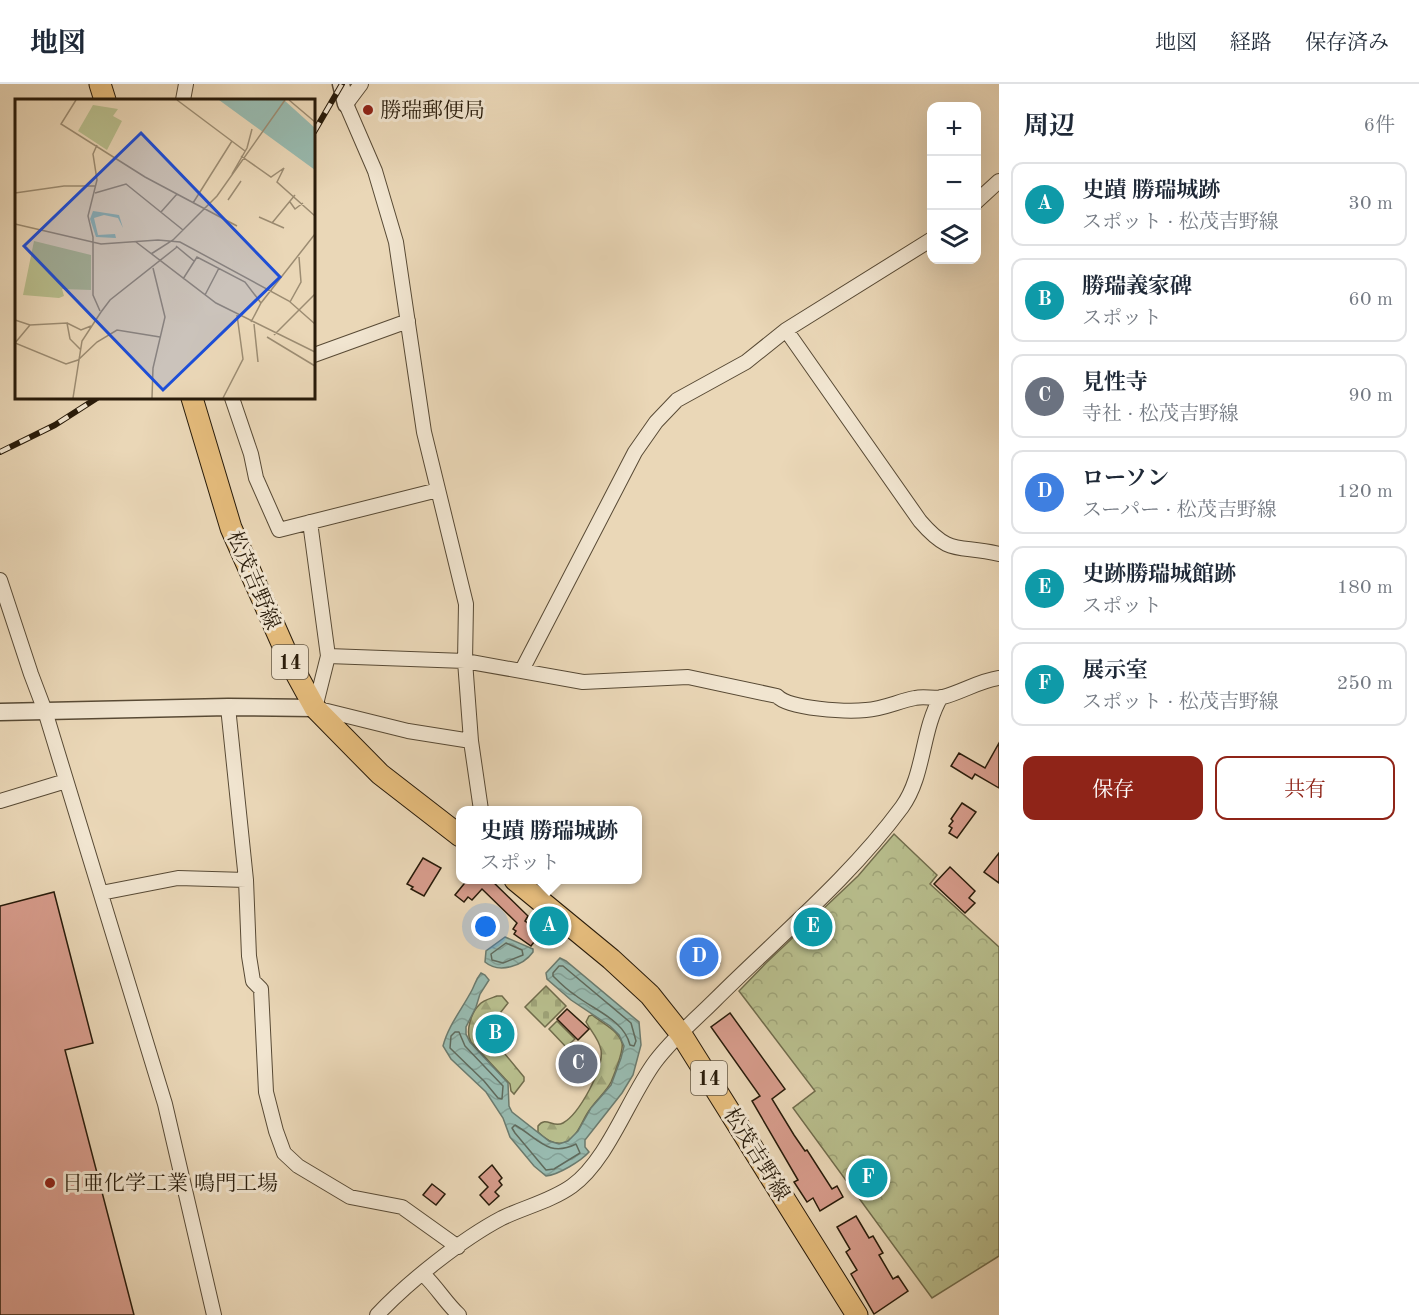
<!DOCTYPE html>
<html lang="ja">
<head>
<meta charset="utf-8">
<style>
  :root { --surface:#fff; --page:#f6f6f7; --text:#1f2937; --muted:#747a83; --line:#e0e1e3; --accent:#8f2418 }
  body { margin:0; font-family:"Old Standard TT","Noto Serif JP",serif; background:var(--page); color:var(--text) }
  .controls { position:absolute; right:18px; top:18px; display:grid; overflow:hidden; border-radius:12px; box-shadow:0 6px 24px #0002 }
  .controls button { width:54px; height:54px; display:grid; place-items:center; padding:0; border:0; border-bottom:2px solid var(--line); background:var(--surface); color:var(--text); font:30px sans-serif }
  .you { position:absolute; left:486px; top:843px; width:21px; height:21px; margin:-15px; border:4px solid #fff; border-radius:50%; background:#1a73e8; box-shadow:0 0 0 9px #1a73e833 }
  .badge { display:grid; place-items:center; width:39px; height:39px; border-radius:50%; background:var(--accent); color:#fff; font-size:20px; font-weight:700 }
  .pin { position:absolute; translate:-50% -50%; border:3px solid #fff; box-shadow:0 2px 6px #0006 }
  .popup { position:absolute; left:456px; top:722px; width:186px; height:78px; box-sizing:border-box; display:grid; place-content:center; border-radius:12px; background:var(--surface); filter:drop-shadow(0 2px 4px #0005); font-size:20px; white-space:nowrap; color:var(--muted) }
  .popup b { font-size:22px; color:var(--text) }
  .popup::after { content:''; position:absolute; left:50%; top:100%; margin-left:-12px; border:12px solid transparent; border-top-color:var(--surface) }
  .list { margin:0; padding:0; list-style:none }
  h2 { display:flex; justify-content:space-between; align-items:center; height:78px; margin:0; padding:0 24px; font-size:26px }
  h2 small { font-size:20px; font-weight:400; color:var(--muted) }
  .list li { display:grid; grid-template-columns:39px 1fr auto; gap:18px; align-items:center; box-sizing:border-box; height:84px; margin:0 12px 12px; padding:0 12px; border:2px solid var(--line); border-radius:12px }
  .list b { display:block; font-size:22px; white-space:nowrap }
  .list p { margin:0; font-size:20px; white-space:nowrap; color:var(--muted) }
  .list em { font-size:20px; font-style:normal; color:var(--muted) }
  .actions { display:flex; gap:12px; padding:18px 24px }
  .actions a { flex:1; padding:14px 0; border:2px solid var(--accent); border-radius:12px; text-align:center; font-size:21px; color:var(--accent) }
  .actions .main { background:var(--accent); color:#fff }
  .icon { flex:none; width:33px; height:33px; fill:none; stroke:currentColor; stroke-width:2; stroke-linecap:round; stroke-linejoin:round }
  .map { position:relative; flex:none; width:999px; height:1231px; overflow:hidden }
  header { display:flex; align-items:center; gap:36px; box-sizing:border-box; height:84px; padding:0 30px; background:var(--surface); border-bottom:2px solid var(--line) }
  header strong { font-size:28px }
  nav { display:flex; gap:33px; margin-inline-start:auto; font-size:21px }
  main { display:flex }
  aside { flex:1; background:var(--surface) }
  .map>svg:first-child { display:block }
  .green { fill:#b8be8d; stroke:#706c4c; stroke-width:1.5 }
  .forest { fill:url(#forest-firs); stroke:#706c4c; stroke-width:1.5 }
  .cemetery { fill:url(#cemetery-stones); stroke:#706c4c; stroke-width:1.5 }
  .park { fill:url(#park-crowns); stroke:#706c4c; stroke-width:1.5 }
  .water { fill:url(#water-waves); stroke:#6b7a6d; stroke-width:1.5 }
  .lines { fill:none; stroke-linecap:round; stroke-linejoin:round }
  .shore { stroke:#606a5c; stroke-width:1.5 }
  .building { fill:#d79c8c; stroke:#281b0a; stroke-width:1.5 }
  .minor-casing { stroke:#584a35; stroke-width:16 }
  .tertiary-casing { stroke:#584a35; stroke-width:19 }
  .primary-casing { stroke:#281b0a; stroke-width:23 }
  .minor { stroke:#f1e5d0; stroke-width:14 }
  .tertiary { stroke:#f1e5d0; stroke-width:16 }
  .primary { stroke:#e5bc7c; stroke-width:21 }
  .rail-casing { stroke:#281b0a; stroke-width:6 }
  .rail { stroke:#f1e5d0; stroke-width:4; stroke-dasharray:11; stroke-linecap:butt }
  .poi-dot { fill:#8f2418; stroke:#f1e5d0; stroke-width:2 }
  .labels { text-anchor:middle; stroke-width:6; stroke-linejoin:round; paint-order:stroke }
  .shield { fill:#f1e5d0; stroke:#645845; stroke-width:1.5 }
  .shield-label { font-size:20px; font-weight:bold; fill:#281b0a }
  .poi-label { font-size:21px; fill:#281b0a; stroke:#f1e5d0; text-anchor:start }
  .street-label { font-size:21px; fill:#281b0a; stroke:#f1e5d0 }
  .inset-road { fill:none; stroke:#9c8c72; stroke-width:1.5 }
  .view { fill:#1d4ed8; fill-opacity:0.15; stroke:#1d4ed8; stroke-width:3 }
  .inset-edge { fill:none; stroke:#281b0a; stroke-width:3 }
</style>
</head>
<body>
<header>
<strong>地図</strong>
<nav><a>地図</a><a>経路</a><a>保存済み</a></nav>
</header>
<main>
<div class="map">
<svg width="999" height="1231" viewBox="0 0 999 1231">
  <defs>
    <pattern id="forest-firs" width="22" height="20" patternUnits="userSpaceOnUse" patternTransform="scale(1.5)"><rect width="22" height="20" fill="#b8be8d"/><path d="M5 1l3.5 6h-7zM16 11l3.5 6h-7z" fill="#9ea378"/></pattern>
    <pattern id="cemetery-stones" width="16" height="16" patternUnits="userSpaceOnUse" patternTransform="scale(1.5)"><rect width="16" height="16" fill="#b8be8d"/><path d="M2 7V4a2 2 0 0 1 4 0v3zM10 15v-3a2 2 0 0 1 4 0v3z" fill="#9ea378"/></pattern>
    <pattern id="park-crowns" width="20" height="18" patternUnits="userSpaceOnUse" patternTransform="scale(1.5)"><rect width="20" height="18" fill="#b8be8d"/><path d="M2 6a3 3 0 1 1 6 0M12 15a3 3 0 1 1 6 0" fill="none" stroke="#9ea378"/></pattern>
    <pattern id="water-waves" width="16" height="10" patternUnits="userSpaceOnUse" patternTransform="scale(1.5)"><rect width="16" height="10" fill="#98baaf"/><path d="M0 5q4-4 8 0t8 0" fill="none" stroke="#839f95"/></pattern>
  </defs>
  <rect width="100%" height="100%" fill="#ead7b7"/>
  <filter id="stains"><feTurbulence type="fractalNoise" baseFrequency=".00333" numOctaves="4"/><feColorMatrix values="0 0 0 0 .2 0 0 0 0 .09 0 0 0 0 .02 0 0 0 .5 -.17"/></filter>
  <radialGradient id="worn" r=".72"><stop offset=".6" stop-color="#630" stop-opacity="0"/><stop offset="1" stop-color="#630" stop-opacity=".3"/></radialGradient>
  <path class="green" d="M557,937L575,955L566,963L549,945Z"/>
  <path class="forest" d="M497,912H502L508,919L486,947L524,993V997L514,1010L511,1007L510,1000L471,958C465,948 471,929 479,921C483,916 492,914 497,912Z
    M592,931C601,938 619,947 622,959C624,966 614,991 611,998C606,1008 597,1015 591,1024C582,1034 578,1056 563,1059C553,1061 545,1055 538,1048V1042C546,1031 553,1045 563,1039C579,1030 604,985 601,966C599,955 591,947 586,938L589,932Z"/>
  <path class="cemetery" d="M546,902L566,922L545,943L525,923Z"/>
  <path class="park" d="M894,750L937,791L930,800L999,863V1172L932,1214L793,1024L815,1007L739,907L766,879L858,792Z"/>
  <path class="water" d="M505,853L533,865V868C523,882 499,890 485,878L486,867Z
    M560,874L566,877L639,938L641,961L633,991L622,1009L585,1056V1063L589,1068C581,1077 558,1091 546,1092L534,1082L510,1053L503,1034L486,1008L451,975L443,962C448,942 462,925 472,906C475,900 476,895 481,889L485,891L489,896L480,910L476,923L466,943V950L470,958L508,999L509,1022L512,1028L549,1057L559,1060L568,1057L578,1047L591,1024L611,1001L621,974L624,962L619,951L610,942L571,916L547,895L546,889Z"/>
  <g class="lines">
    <path class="shore" d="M506,859L522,866L523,871L503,879L492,876L491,870Z
      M559,882H563L631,939L636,957L634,962L630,961C624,936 594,926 575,911C567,906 560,899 553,892V889Z
      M455,948H459L465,962L503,1002L502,1015L498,1014L484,997L450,964L451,952Z
      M515,1041C538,1054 548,1074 576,1060L580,1069L554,1085L546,1086L515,1049L512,1044Z"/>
  </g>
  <path class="building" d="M999,659V704L975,690L972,695L951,682L959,669L985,684Z
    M962,719L976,728L957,754L949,749L952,744L949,742L953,737L951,735Z
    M999,769V799L984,788Z
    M423,774L441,784L424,812L411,805L413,803L407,800Z
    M950,783L975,807L969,814L975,819L965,829L934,800Z
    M468,795H490L528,832L525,837L541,849L531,862L514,850L516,847L513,845L517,839L482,805L472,816L468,813L464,818L455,811Z
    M54,808L93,959L65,966L134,1231H0V822Z
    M694,853L720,879L705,893L679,867Z
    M567,925L589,945L578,956L557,935Z
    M730,929L785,1005L772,1015L794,1051L805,1067L807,1066L832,1105L837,1102L843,1113L820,1127L813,1114L807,1118L794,1098L798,1096L752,1017L760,1012L711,943Z
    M580,960L598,978L576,999L558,981Z
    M866,1073L887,1101L870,1114L848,1087Z
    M492,1081L502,1094L499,1097L502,1101L495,1108L499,1112L489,1121L480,1111L488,1103L479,1093Z
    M432,1100L445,1110L436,1121L423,1111Z
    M856,1132L869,1154L873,1152L883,1169L879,1171L893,1195L898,1192L908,1207L874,1230L851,1190L857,1186L846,1168L850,1165L837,1143Z"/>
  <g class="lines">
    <g class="minor-casing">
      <path id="minor" d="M361,0L346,20L375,87L396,158L424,348L466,520L465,577L471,657L481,726
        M183,16L186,0
        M976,118L999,97
        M786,246L920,437C951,473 958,460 999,470
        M314,271L408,237
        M232,314L251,370L256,394L279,446L438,406
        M310,438L328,572L315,624L408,647L471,657
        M0,496L31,590L45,627L165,1020L214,1231
        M328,572L465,577L583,598L688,593L777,612C789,625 847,628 866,626C883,625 899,617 915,614C924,612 934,615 943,613C962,608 979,597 999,594
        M522,586L635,368L656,338L677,316L746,278L786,246L932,155
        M228,623L246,796L249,872L253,897L261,905L266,1008L276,1047L284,1069L298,1082L350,1113L402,1123L458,1163
        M0,717L66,697
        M101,809L178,794L246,796
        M423,1190C437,1203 445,1218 459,1231
        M377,1231C408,1198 462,1155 502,1134C525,1123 551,1117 572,1102C608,1076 629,1013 655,978C672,955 695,936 715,916C778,853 849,795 902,723C925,691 921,647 941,613"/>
    </g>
    <g class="tertiary-casing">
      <path id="tertiary" d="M341,0L346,20
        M0,628L228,623L315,624"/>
    </g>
    <g class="primary-casing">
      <path id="primary" d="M100,0L105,16
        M192,314L231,444L292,582L315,624L380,690L460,752
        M515,796L611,875L650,911L681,950L857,1231"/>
    </g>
    <use href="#minor" class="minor"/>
    <use href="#tertiary" class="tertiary"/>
    <use href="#primary" class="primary"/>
    <g class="rail-casing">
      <path id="rail" d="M314,48L342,0
        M0,368L55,341L97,314"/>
    </g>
    <use href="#rail" class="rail"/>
  </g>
  <g class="poi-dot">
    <circle cx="368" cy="26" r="6"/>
    <circle cx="50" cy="1099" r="6"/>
  </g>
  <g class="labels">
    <g class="shield">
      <rect x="272" y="561" width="36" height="34" rx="4.5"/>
      <rect x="691" y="977" width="36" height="34" rx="4.5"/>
    </g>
    <g class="shield-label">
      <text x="290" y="585">14</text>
      <text x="709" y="1001">14</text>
    </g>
    <g class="poi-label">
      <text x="380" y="33">勝瑞郵便局</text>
      <text x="62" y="1106">日亜化学工業 鳴門工場</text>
    </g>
    <g class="street-label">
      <text transform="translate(254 496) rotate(67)" y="7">松茂吉野線</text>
      <text transform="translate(757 1070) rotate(58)" y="7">松茂吉野線</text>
    </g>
  </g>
  <g transform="translate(15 15)">
    <rect width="300" height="300" fill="#ead7b7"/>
    <path d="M78,6L103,10L98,17L107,22L92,51L63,32Z" fill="#b8be8d"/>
    <path d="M19,142L76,156V191L47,190L49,197L44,199L8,196Z" fill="#b8be8d"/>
    <path d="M204,1H269L300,29V71ZM78,112L104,116L108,129L103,119L89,116L79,119L83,136L100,135L101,139L81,138L75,120Z" fill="#98baaf"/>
    <path class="inset-road" d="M61,1L46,25L130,78L222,127M162,1L230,52M274,1L300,23M82,46L78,55L82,81L73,117L78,138V196L85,212M226,57L256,78L269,69L262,83L300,117M217,75L232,49L237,30M0,94L49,87H81M80,94L111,85L168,131M213,101L226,82M275,103L280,110L288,104M178,104L217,42M146,113L162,95M244,118L269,129M257,124L280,96M0,125L86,145L143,141L165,143L274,202L300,225M121,143L201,204L300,253M161,147L179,162M136,155L158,141L202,97L270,1M168,180L182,158L230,183L246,204M190,196L204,169M275,203L286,183L284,158M0,221L15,226L52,224L55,240L66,251M236,223L246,204L300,135M52,224L66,231L76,227M239,225L243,263M15,226L0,244L51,265L63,261L82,243L102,231L145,238M259,236L300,195M252,238L300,267M58,299L67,242L86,213L95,201L162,148M137,299L138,269L150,218L138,169M208,299L228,260L222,216"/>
    <path class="view" d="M126,34L265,178L148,291L9,147Z"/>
    <rect width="300" height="300" class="inset-edge"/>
  </g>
  <rect width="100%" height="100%" filter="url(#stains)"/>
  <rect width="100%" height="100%" fill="url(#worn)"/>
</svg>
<div class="controls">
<button>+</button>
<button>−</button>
<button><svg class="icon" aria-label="layers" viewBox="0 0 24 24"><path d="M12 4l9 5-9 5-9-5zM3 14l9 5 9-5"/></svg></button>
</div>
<div class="you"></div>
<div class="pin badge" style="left:549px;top:842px;background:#0f9aa8">A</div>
<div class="popup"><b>史蹟 勝瑞城跡</b>スポット</div>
<div class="pin badge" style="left:495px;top:950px;background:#0f9aa8">B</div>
<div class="pin badge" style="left:578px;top:980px;background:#6b7280">C</div>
<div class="pin badge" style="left:699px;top:873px;background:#3f7fe0">D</div>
<div class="pin badge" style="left:813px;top:843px;background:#0f9aa8">E</div>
<div class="pin badge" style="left:868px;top:1094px;background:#0f9aa8">F</div>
</div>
<aside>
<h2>周辺<small>6件</small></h2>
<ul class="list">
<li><span class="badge" style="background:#0f9aa8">A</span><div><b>史蹟 勝瑞城跡</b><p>スポット · 松茂吉野線</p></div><em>30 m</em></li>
<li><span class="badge" style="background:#0f9aa8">B</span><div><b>勝瑞義家碑</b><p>スポット</p></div><em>60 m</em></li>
<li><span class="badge" style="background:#6b7280">C</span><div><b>見性寺</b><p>寺社 · 松茂吉野線</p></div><em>90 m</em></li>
<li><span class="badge" style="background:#3f7fe0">D</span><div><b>ローソン</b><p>スーパー · 松茂吉野線</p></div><em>120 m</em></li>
<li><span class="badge" style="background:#0f9aa8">E</span><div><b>史跡勝瑞城館跡</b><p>スポット</p></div><em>180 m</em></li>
<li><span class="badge" style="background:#0f9aa8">F</span><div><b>展示室</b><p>スポット · 松茂吉野線</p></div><em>250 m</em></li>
</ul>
<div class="actions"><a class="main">保存</a><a>共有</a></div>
</aside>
</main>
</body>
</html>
